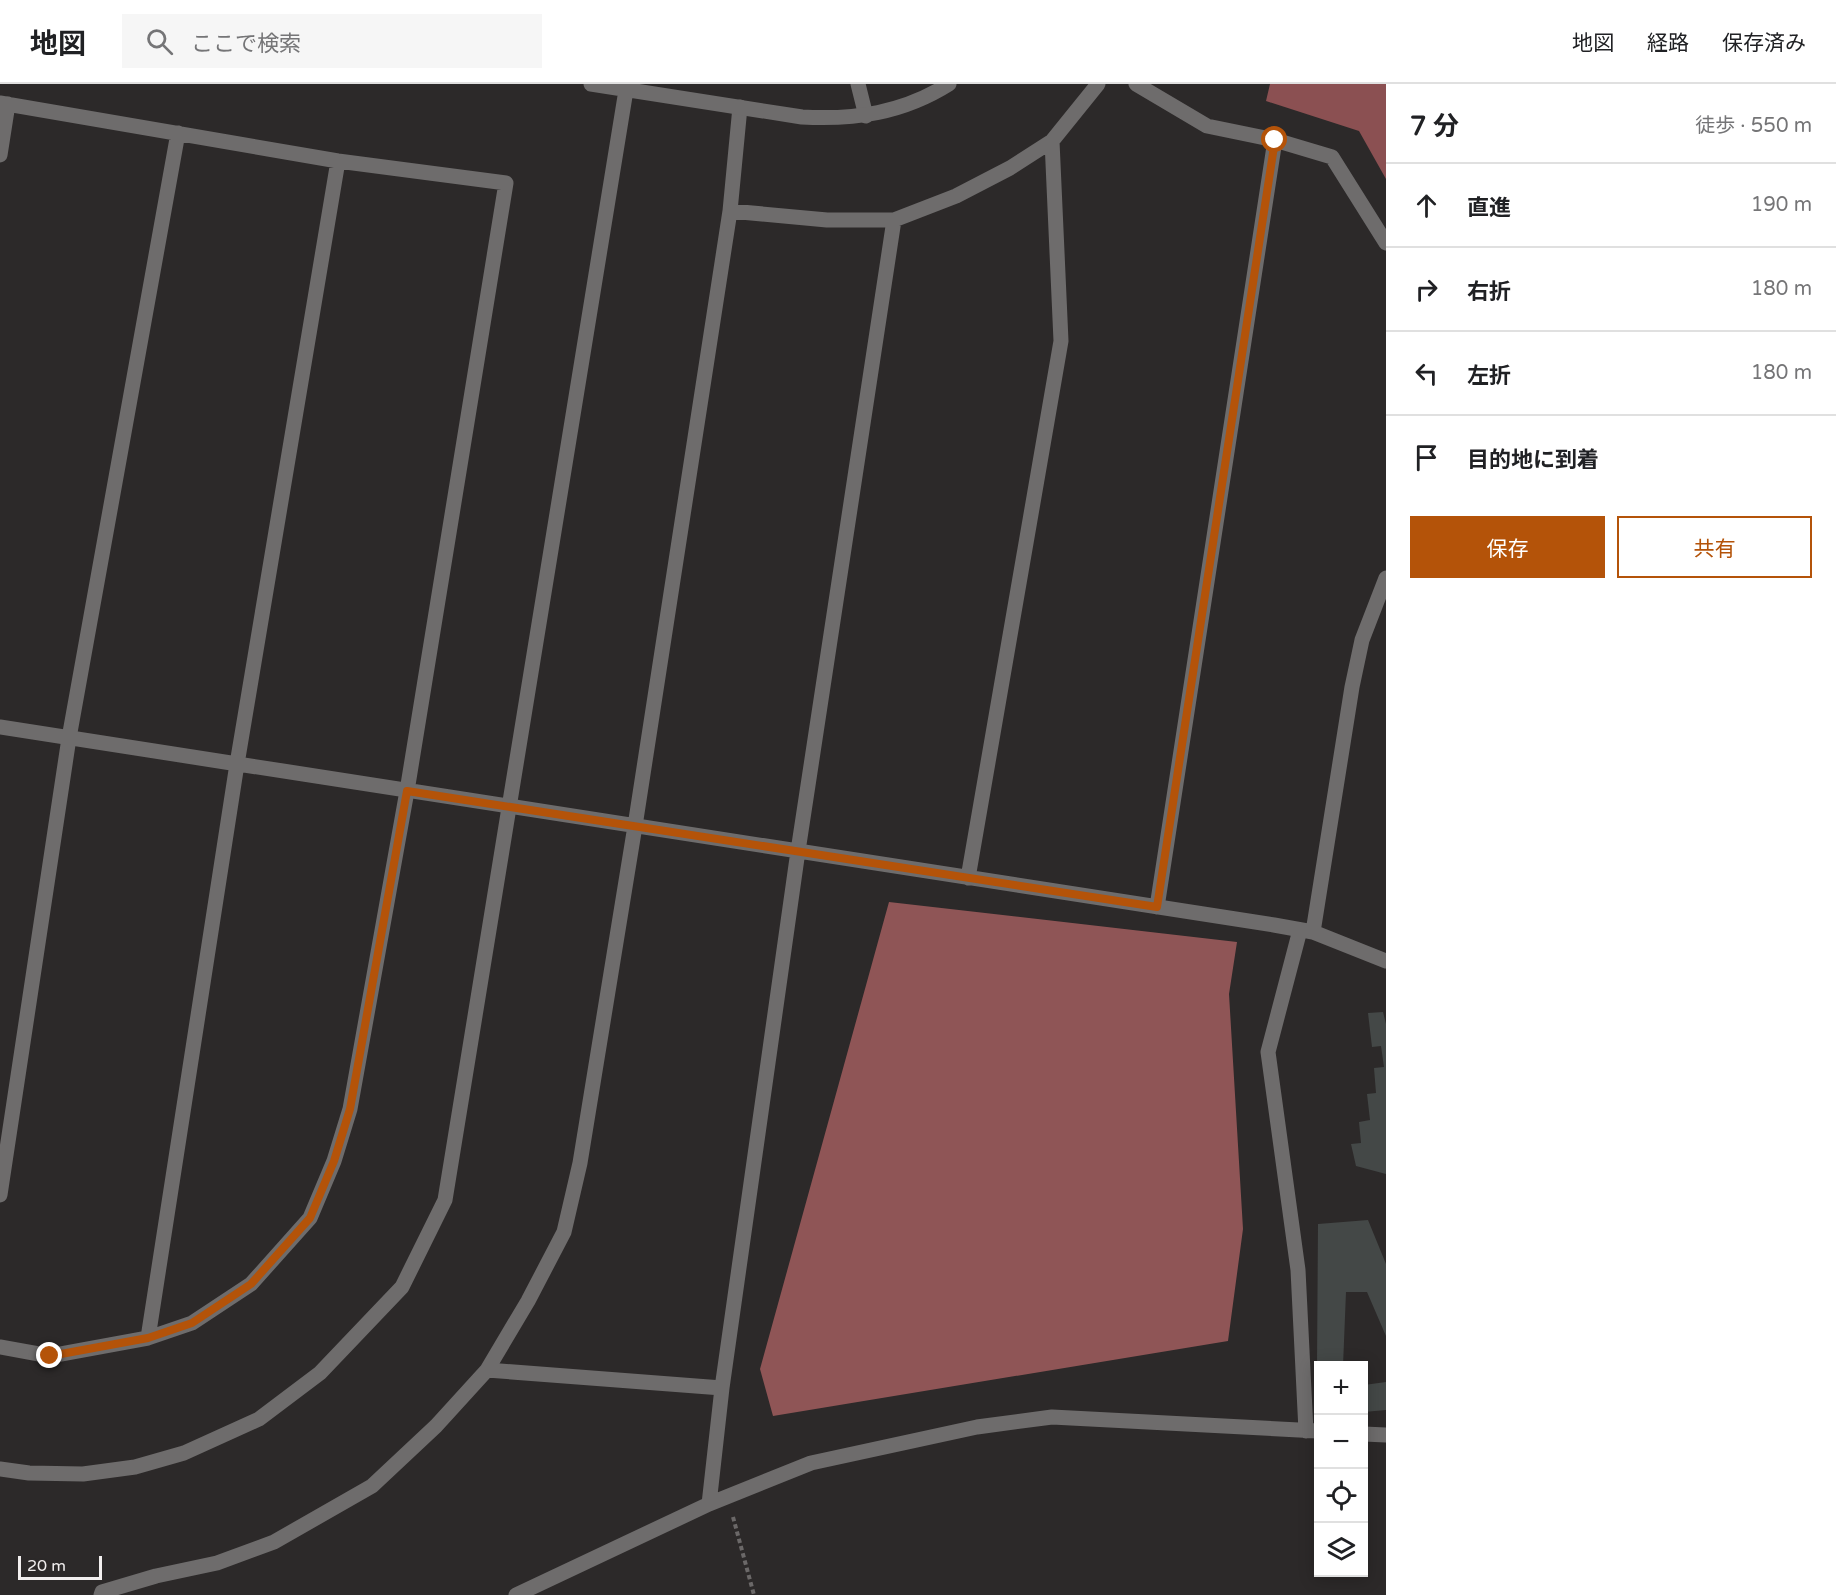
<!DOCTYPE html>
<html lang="ja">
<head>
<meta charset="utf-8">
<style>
  :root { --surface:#fff; --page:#f6f6f6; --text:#202124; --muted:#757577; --line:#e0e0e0; --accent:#b45309 }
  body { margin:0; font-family:"Varela Round","Noto Sans JP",sans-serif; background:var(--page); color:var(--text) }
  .controls { position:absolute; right:18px; bottom:18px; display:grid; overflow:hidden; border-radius:0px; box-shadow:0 3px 15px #0003 }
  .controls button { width:54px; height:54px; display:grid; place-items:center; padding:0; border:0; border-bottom:2px solid var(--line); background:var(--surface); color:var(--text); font:30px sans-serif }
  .scale { position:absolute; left:18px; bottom:15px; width:84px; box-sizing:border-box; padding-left:6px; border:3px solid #f2efef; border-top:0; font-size:16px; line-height:21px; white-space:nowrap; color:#f2efef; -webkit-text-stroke:4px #2c2929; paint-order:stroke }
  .stop { position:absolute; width:18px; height:18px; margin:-14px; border:4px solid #b45309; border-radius:50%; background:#fff }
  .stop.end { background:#b45309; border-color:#fff; box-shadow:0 2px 6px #0008 }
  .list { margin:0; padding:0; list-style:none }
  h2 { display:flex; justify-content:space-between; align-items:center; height:78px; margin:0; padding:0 24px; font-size:26px }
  h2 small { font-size:20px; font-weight:400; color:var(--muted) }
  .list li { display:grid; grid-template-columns:39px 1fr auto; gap:18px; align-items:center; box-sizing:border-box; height:84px; padding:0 24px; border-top:2px solid var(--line) }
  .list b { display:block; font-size:22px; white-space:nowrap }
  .list em { font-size:20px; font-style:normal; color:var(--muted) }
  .actions { display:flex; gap:12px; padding:18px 24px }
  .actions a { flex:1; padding:14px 0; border:2px solid var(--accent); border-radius:0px; text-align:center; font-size:21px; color:var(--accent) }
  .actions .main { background:var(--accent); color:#fff }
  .icon { flex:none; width:33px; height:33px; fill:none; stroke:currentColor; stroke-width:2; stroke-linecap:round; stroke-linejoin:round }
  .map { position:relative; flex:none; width:1386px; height:1511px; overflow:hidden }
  header { display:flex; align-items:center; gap:36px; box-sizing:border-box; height:84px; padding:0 30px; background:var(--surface); border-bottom:2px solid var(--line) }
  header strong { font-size:28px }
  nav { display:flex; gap:33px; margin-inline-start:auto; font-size:21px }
  .search { width:420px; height:54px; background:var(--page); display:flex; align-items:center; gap:15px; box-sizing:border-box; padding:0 21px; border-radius:0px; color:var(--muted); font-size:22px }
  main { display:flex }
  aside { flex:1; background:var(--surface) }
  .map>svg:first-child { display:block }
  .forest { fill:#8b5052 }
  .water { fill:#8f5556 }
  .building { fill:#444847 }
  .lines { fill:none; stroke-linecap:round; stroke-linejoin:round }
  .path { stroke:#6b6868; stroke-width:4; stroke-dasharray:4.5 3; stroke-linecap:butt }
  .minor { stroke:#6e6c6c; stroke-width:15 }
  .tertiary { stroke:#6e6c6c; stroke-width:15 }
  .route { stroke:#b45309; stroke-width:8 }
</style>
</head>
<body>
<header>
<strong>地図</strong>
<div class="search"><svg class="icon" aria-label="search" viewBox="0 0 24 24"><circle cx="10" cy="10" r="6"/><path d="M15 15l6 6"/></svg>ここで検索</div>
<nav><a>地図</a><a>経路</a><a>保存済み</a></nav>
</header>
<main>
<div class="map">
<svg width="1386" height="1511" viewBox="0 0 1386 1511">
  <rect width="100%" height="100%" fill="#2c2929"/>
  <path class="forest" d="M1270,0H1386V95L1359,47L1266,17Z"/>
  <path class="water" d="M889,818L1237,858L1229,910L1243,1145L1228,1257L773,1332L760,1285Z"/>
  <path class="building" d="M1383,928L1386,940V1090L1356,1082L1351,1060L1361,1059L1359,1038L1370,1036L1367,1010L1376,1009L1374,984L1384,983L1381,962L1372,963L1368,929Z
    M1368,1136L1386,1180V1252L1367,1208H1346L1343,1282H1317L1318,1140Z
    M1386,1298V1326L1364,1328V1301Z
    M1317,1305H1318V1332H1316Z"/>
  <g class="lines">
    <path class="path" d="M733,1433L754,1511"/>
    <path class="minor" d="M858,0L866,32
      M1136,0L1207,42L1275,56L1332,73L1386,159
      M0,19L338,77L506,99L407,707L350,1025L334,1077L310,1134L251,1200L192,1239L148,1254L50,1272L0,1263
      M0,71L8,20
      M730,127L827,136H894L956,112L1010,84L1052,57L1098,0
      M0,643L1274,841L1313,848L1386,877
      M968,794L1061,257L1052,57
      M1157,823L1275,56
      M1300,846L1268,968L1298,1186L1306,1347
      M1313,848L1352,603L1362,556L1386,494
      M0,1111L69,654L178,49
      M148,1254L237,680L338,77
      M487,1286L722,1304
      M1364,1350L1386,1351
      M709,1420L722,1304L798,767L894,136
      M101,1511L102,1508L156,1492L217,1479L274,1458L372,1402L436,1342L487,1286L528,1217L564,1148L580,1079L635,742L730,127L740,23
      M516,1511L709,1420L811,1379L977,1343L1052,1333L1318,1347"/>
    <path class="tertiary" d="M591,0L802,33C855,36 903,29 949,0
      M0,1385L29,1389L83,1390L135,1383L184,1369L259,1335L320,1289L402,1203L445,1116L627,0"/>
  </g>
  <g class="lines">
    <path class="route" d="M50,1272L148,1254L192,1239L251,1200L310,1134L334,1077L350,1025L407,707L1157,823L1275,56"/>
  </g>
</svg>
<div class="controls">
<button>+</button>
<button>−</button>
<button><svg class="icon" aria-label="locate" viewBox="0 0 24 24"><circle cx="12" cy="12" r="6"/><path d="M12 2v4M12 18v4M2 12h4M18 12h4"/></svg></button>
<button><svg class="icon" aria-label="layers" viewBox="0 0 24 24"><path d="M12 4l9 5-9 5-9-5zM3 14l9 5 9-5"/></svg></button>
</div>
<div class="scale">20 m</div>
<div class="stop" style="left:1275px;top:56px"></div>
<div class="stop end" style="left:50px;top:1272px"></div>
</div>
<aside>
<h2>7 分<small>徒歩 · 550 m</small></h2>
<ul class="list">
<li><svg class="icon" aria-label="ahead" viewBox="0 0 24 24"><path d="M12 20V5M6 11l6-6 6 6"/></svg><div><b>直進</b></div><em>190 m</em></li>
<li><svg class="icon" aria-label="right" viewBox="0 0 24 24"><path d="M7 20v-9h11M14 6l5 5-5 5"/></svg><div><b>右折</b></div><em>180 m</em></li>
<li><svg class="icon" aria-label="left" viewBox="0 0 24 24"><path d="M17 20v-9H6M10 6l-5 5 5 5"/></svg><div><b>左折</b></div><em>180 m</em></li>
<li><svg class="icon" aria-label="arrive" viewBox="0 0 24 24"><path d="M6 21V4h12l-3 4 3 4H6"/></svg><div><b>目的地に到着</b></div></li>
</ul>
<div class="actions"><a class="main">保存</a><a>共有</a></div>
</aside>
</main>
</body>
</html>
